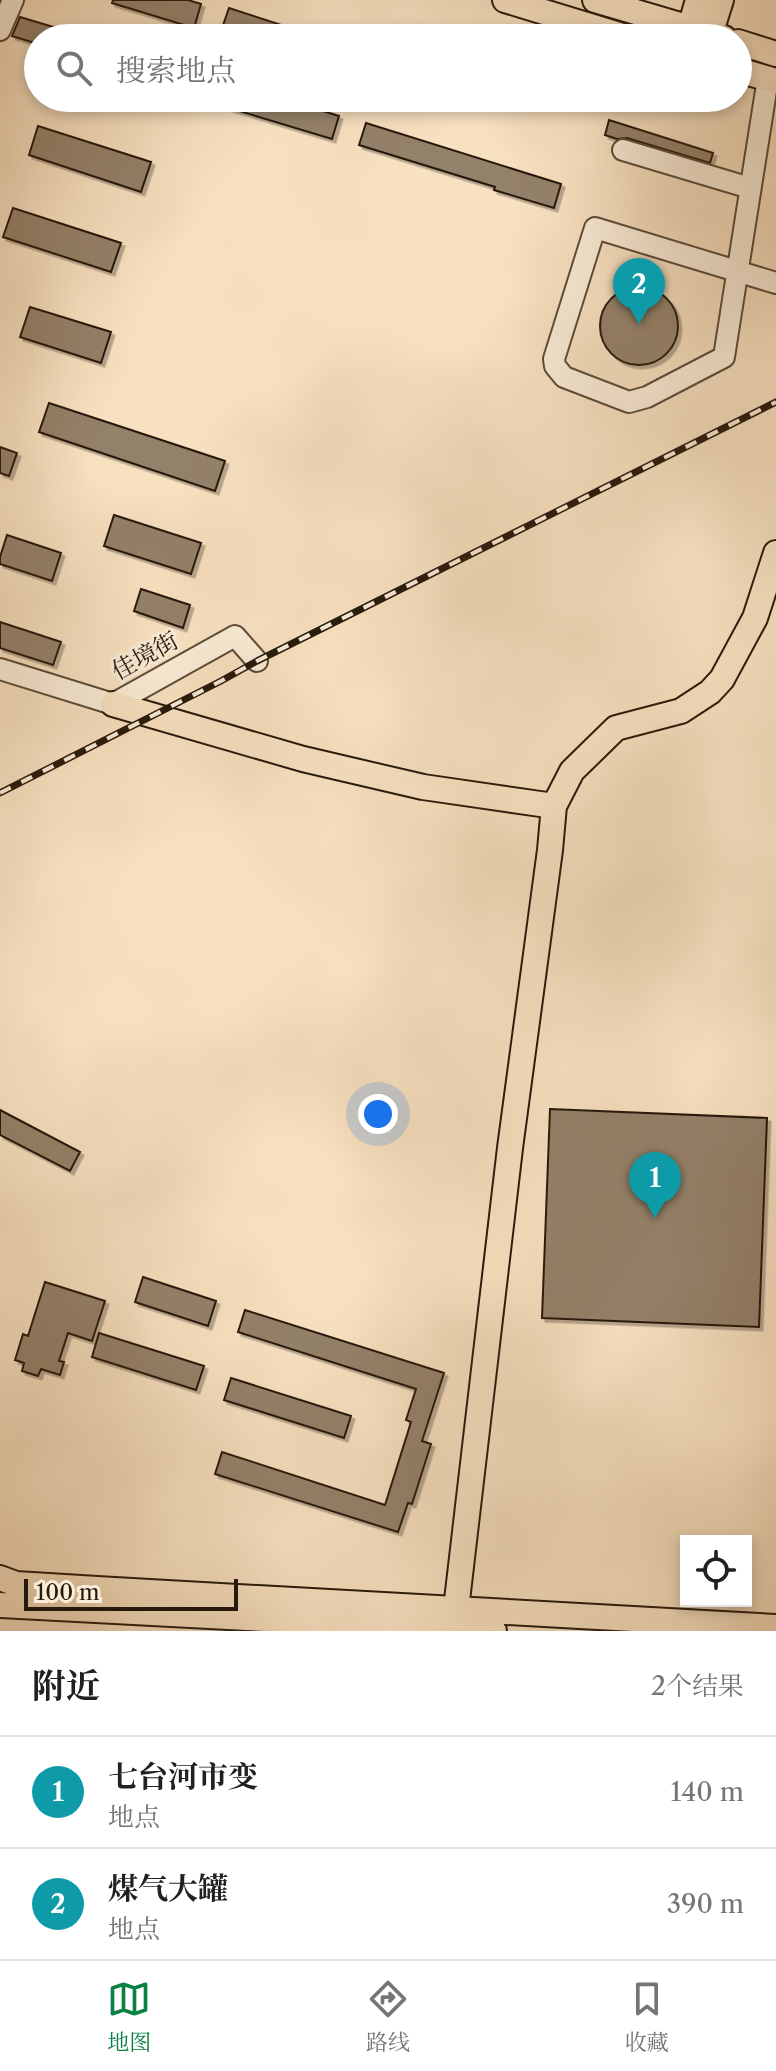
<!DOCTYPE html>
<html lang="zh">
<head>
<meta charset="utf-8">
<style>
  :root { --surface:#fff; --page:#f2f2f2; --text:#202124; --muted:#757577; --line:#e0e0e0; --accent:#0b8043 }
  body { margin:0; font-family:"Libre Caslon Text","Noto Serif SC",serif; background:var(--page); color:var(--text) }
  .controls { position:absolute; right:24px; bottom:24px; display:grid; overflow:hidden; border-radius:0px; box-shadow:0 4px 12px #0003 }
  .controls button { width:72px; height:72px; display:grid; place-items:center; padding:0; border:0; border-bottom:2px solid var(--line); background:var(--surface); color:var(--text); font:40px sans-serif }
  .scale { position:absolute; left:24px; bottom:20px; width:214px; box-sizing:border-box; padding-left:8px; border:4px solid #27190b; border-top:0; font-size:22px; line-height:28px; white-space:nowrap; color:#27190b; -webkit-text-stroke:6px #faecd7; paint-order:stroke }
  .you { position:absolute; left:378px; top:1114px; width:28px; height:28px; margin:-20px; border:6px solid #fff; border-radius:50%; background:#1a73e8; box-shadow:0 0 0 12px #1a73e833 }
  .badge { display:grid; place-items:center; width:52px; height:52px; border-radius:50%; background:var(--accent); color:#fff; font-size:26px; font-weight:700 }
  .pin { position:absolute; translate:-50% -66px; filter:drop-shadow(0 2px 4px #0008) }
  .pin::after { content:''; position:absolute; top:42px; width:28px; height:24px; background:inherit; clip-path:polygon(0 0,100% 0,50% 100%) }
  .list { margin:0; padding:0; list-style:none }
  h2 { display:flex; justify-content:space-between; align-items:center; height:104px; margin:0; padding:0 32px; font-size:34px }
  h2 small { font-size:26px; font-weight:400; color:var(--muted) }
  .list li { display:grid; grid-template-columns:52px 1fr auto; gap:24px; align-items:center; box-sizing:border-box; height:112px; padding:0 32px; border-top:2px solid var(--line) }
  .list b { display:block; font-size:30px; white-space:nowrap }
  .list p { margin:0; font-size:26px; white-space:nowrap; color:var(--muted) }
  .list em { font-size:26px; font-style:normal; color:var(--muted) }
  .icon { flex:none; width:44px; height:44px; fill:none; stroke:currentColor; stroke-width:2; stroke-linecap:round; stroke-linejoin:round }
  .map { position:relative; flex:none; width:776px; height:1631px; overflow:hidden }
  .search { position:absolute; background:var(--surface); box-shadow:0 4px 12px #0003; left:24px; right:24px; top:24px; height:88px; display:flex; align-items:center; gap:20px; box-sizing:border-box; padding:0 28px; border-radius:44px; color:var(--muted); font-size:30px }
  .sheet { height:328px; background:var(--surface) }
  nav { display:flex; justify-content:space-around; align-items:center; box-sizing:border-box; height:112px; border-top:2px solid var(--line); background:var(--surface); font-size:22px; color:var(--muted) }
  nav a { display:grid; justify-items:center; gap:4px }
  nav .on { color:var(--accent) }
  .map>svg:first-child { display:block }
  .building { fill:#94816a; stroke:#27190b; stroke-width:2; filter:url(#shadow) }
  .lines { fill:none; stroke-linecap:round; stroke-linejoin:round }
  .minor-casing { stroke:#5b4b38; stroke-width:24 }
  .major-casing { stroke:#27190b; stroke-width:28 }
  .minor { stroke:#faecd7; stroke-width:20 }
  .major { stroke:#f8e1c1; stroke-width:24 }
  .rail-casing { stroke:#27190b; stroke-width:7 }
  .rail { stroke:#faecd7; stroke-width:4; stroke-dasharray:12; stroke-linecap:butt }
  .labels { text-anchor:middle; stroke-width:6; stroke-linejoin:round; paint-order:stroke }
  .street-label { font-size:24px; fill:#27190b; stroke:#faecd7 }
</style>
</head>
<body>
<div class="map">
<svg width="776" height="1631" viewBox="0 0 776 1631">
  <defs>
    <filter id="shadow"><feDropShadow dx="3.5" dy="3.5" stdDeviation="0" flood-color="#0004"/></filter>
  </defs>
  <rect width="100%" height="100%" fill="#f8e1c1"/>
  <filter id="stains"><feTurbulence type="fractalNoise" baseFrequency=".0025" numOctaves="4"/><feColorMatrix values="0 0 0 0 .2 0 0 0 0 .09 0 0 0 0 .02 0 0 0 .5 -.17"/></filter>
  <radialGradient id="worn" r=".72"><stop offset=".6" stop-color="#630" stop-opacity="0"/><stop offset="1" stop-color="#630" stop-opacity=".3"/></radialGradient>
  <path class="building" d="M113,0H188L201,4L194,28L112,3Z
    M229,8L315,36V38H243L221,31Z
    M20,17L80,35L79,38H38V44L12,36Z
    M206,98H281L339,116L332,139L206,101Z
    M609,120L713,153L710,163L627,138L617,139L605,135Z
    M366,123L561,184L554,208L494,190L495,187L359,145Z
    M38,126L151,162L141,192L29,155Z
    M13,208L121,243L111,272L3,237Z
    M600 326a39 39 0 1 1 78 0a39 39 0 1 1-78 0Z
    M30,307L111,332L101,363L20,337Z
    M49,403L225,461L215,491L39,432Z
    M0,447L17,453L9,476L0,473Z
    M114,515L201,543L191,574L104,546Z
    M7,535L61,553L52,581L0,564V557Z
    M141,589L190,605L183,628L134,611Z
    M0,622L61,642L53,665L0,648Z
    M550,1109L767,1118L759,1327L542,1318Z
    M0,1110L80,1152L70,1171L0,1135Z
    M143,1277L216,1301L208,1326L135,1302Z
    M45,1282L105,1301L92,1341L68,1333L59,1361L64,1362L60,1375L41,1369L38,1376L22,1371L24,1363L15,1360L23,1334L28,1336Z
    M245,1310L444,1373L422,1441L431,1444L412,1504L408,1503L398,1532L215,1474L222,1452L385,1505L411,1422L406,1420L416,1389L238,1332Z
    M99,1333L204,1366L196,1390L92,1357Z
    M231,1378L351,1416L344,1438L224,1400Z"/>
  <g class="lines">
    <g class="minor-casing">
      <path id="minor" d="M0,30L13,0
        M768,78C753,171 738,264 724,357L647,397L629,402L564,377L555,366L554,359L595,228L776,283
        M623,150L750,188
        M0,669L113,704L235,636L257,661"/>
    </g>
    <g class="major-casing">
      <path id="major" d="M505,0L629,38
        M595,0L724,38
        M687,38L698,0
        M709,38L721,0
        M738,42L776,54
        M738,70L776,81
        M113,704L303,759L423,787L554,806
        M0,1578L16,1584L97,1589L776,1627
        M0,1605L494,1631
        M456,1609L510,1148L550,850L554,806L572,771L616,728L681,711L710,692L722,679L755,618L776,553"/>
    </g>
    <use href="#minor" class="minor"/>
    <use href="#major" class="major"/>
    <g class="rail-casing">
      <path id="rail" d="M0,793L221,681L257,661L776,402"/>
    </g>
    <use href="#rail" class="rail"/>
  </g>
  <g class="labels">
    <g class="street-label">
      <text transform="translate(145 656) rotate(-29)" y="8">佳境街</text>
    </g>
  </g>
  <rect width="100%" height="100%" filter="url(#stains)"/>
  <rect width="100%" height="100%" fill="url(#worn)"/>
</svg>
<div class="controls">
<button><svg class="icon" aria-label="locate" viewBox="0 0 24 24"><circle cx="12" cy="12" r="6"/><path d="M12 2v4M12 18v4M2 12h4M18 12h4"/></svg></button>
</div>
<div class="scale">100 m</div>
<div class="you"></div>
<div class="pin badge" style="left:655px;top:1218px;background:#0f9aa8">1</div>
<div class="pin badge" style="left:639px;top:324px;background:#0f9aa8">2</div>
<div class="search"><svg class="icon" aria-label="search" viewBox="0 0 24 24"><circle cx="10" cy="10" r="6"/><path d="M15 15l6 6"/></svg>搜索地点</div>
</div>
<section class="sheet">
<h2>附近<small>2个结果</small></h2>
<ul class="list">
<li><span class="badge" style="background:#0f9aa8">1</span><div><b>七台河市变</b><p>地点</p></div><em>140 m</em></li>
<li><span class="badge" style="background:#0f9aa8">2</span><div><b>煤气大罐</b><p>地点</p></div><em>390 m</em></li>
</ul>
</section>
<nav>
<a class="on"><svg class="icon" aria-label="map" viewBox="0 0 24 24"><path d="M3 6l6-2 6 2 6-2v14l-6 2-6-2-6 2zM9 4v14M15 6v14"/></svg>地图</a>
<a><svg class="icon" aria-label="directions" viewBox="0 0 24 24"><path d="M12 3l9 9-9 9-9-9zM9 14v-3h6M13 9l2 2-2 2"/></svg>路线</a>
<a><svg class="icon" aria-label="saved" viewBox="0 0 24 24"><path d="M7 4h10v16l-5-4-5 4z"/></svg>收藏</a>
</nav>
</body>
</html>
